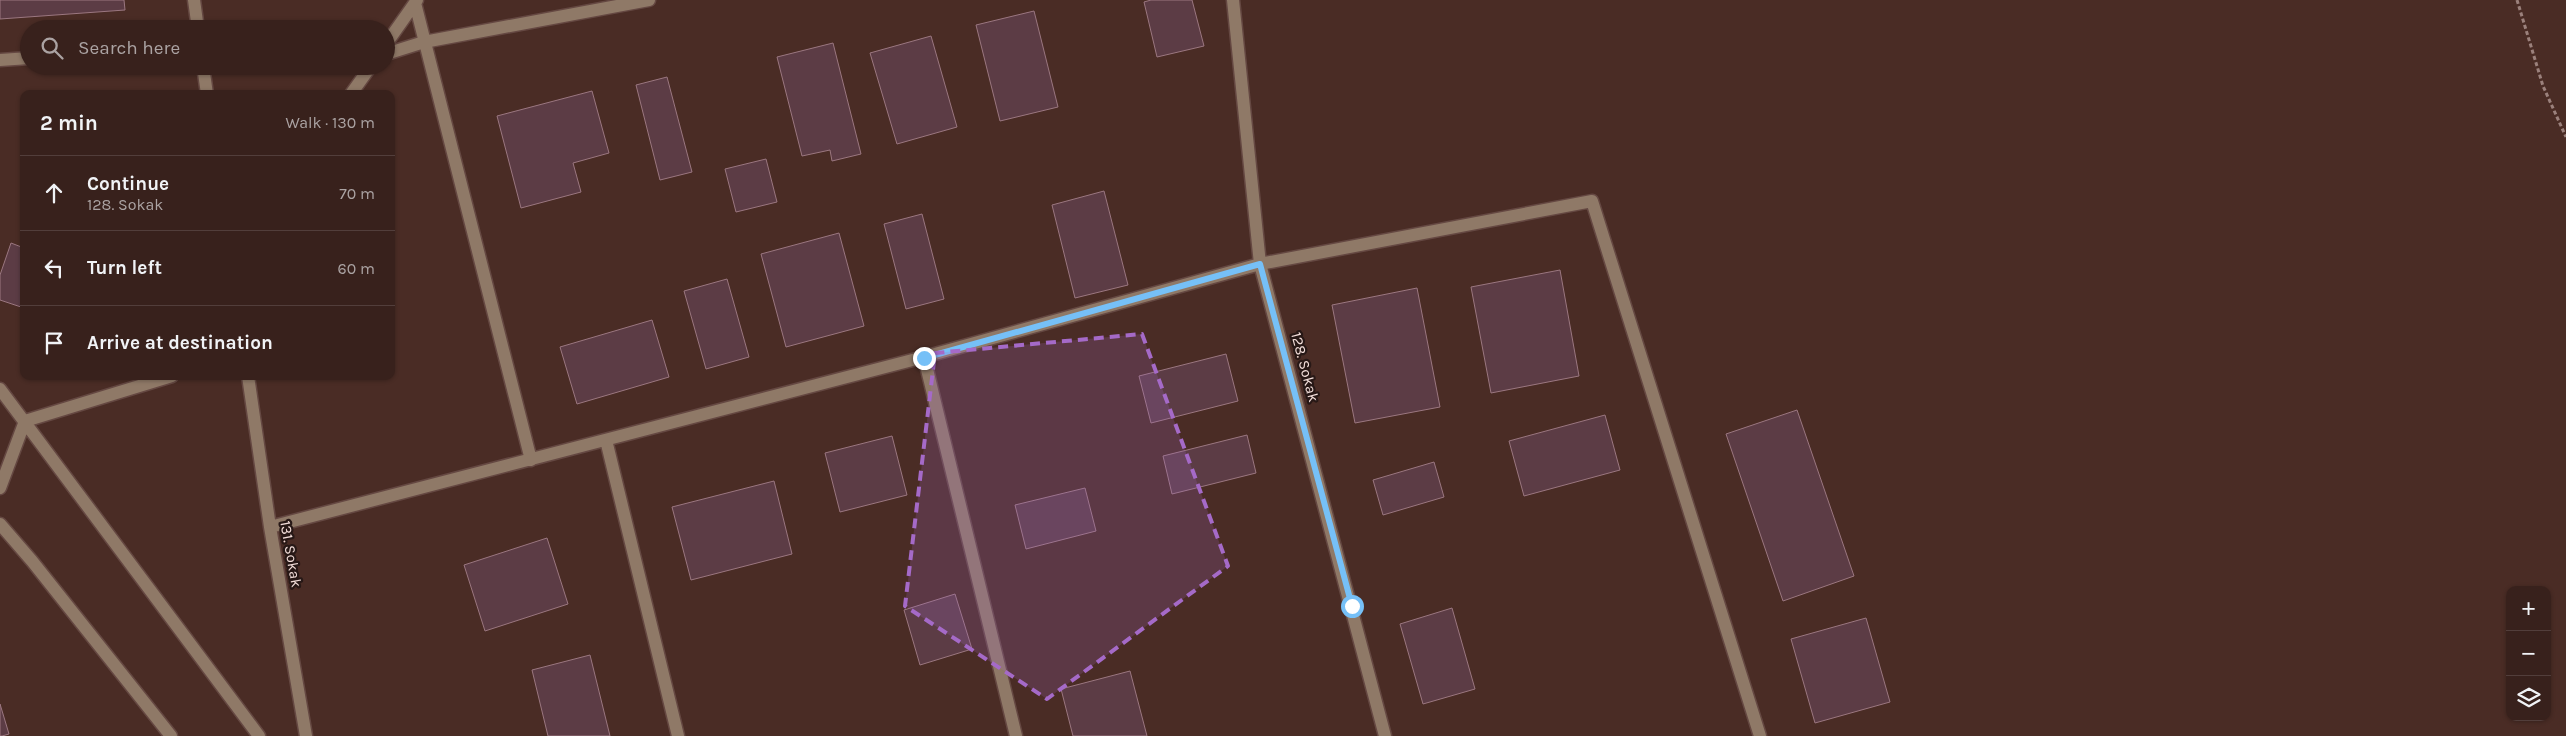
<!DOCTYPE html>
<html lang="en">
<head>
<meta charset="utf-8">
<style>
  :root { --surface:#38211c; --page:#3f2925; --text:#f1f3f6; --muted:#aba3a3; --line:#523e3b }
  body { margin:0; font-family:Karla,sans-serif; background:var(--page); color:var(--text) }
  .controls { position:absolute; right:15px; bottom:15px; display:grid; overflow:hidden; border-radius:10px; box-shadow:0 1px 4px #0004 }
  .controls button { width:45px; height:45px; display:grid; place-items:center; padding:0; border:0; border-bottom:1px solid var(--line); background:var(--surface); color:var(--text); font:25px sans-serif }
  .stop { position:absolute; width:15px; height:15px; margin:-11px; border:4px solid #76c0f7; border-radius:50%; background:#fff }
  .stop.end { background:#76c0f7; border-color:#fff; box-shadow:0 1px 5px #0008 }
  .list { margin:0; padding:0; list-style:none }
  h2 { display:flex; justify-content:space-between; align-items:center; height:65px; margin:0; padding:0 20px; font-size:21px }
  h2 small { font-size:16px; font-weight:400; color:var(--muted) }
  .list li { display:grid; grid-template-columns:32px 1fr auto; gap:15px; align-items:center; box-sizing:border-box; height:75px; padding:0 20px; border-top:1px solid var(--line) }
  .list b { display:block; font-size:19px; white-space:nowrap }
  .list p { margin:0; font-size:16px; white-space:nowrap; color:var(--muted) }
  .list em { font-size:16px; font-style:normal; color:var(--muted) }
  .icon { flex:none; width:28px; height:28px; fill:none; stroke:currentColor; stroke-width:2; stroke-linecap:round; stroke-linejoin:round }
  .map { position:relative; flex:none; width:2566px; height:736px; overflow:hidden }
  .search { position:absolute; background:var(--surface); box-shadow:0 1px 4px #0004; left:20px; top:20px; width:375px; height:55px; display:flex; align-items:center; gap:12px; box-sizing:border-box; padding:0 18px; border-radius:28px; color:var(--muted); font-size:19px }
  .panel { position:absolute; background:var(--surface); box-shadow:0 1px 4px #0004; left:20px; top:90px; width:375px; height:290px; border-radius:10px }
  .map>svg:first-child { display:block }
  .building { fill:#5c3c45; stroke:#9b7780 }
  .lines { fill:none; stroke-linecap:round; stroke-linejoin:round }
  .minor-casing { stroke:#654842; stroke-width:15 }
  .path { stroke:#9b817c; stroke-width:3; stroke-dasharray:4 2.5; stroke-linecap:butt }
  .minor { stroke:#8f7967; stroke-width:12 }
  .route { stroke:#76c0f7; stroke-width:6 }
  .marked { fill:#a56ac8; fill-opacity:0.2; stroke:#a56ac8; stroke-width:4; stroke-dasharray:10 6; stroke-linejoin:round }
  .labels { text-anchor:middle; stroke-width:4.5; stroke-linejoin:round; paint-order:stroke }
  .street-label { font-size:15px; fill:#f2ddd9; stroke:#271816 }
</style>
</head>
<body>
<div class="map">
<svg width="2566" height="736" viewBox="0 0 2566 736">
  <rect width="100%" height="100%" fill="#4a2c25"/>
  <path class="building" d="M0,0H124L125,10L0,19Z
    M1151,0H1192L1204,46L1157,57L1144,2Z
    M1034,11L1058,107L1000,121L976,25Z
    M931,36L957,127L897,144L870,53Z
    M833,43L861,154L832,161L830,150L802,156L777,57Z
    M667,77L692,172L660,180L636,85Z
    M592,91L609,153L573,163L581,192L521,208L497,116Z
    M766,159L777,202L736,212L725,169Z
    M1104,191L1128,285L1075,298L1052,205Z
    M922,214L944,299L906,309L884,224Z
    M839,233L864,326L786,347L761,254Z
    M11,243L24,248V308L0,300V275Z
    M1560,270L1579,376L1491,393L1471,287Z
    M727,279L749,357L706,369L684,291Z
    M1417,288L1440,407L1355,423L1332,305Z
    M652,320L669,377L577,404L560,347Z
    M1226,354L1238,401L1151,423L1139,376Z
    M1797,410L1854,576L1783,601L1726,434Z
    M1605,415L1620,470L1524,496L1509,441Z
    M1247,435L1256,473L1172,494L1163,456Z
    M892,436L907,495L840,512L825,453Z
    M1434,462L1444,497L1383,515L1373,480Z
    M774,481L792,554L691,580L672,507Z
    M1085,488L1096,531L1026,549L1015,505Z
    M547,538L568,604L485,631L464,565Z
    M955,594L972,649L920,665L904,610Z
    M1452,608L1475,689L1423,704L1400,624Z
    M1866,618L1890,702L1815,723L1791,639Z
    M590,655L610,736H548L532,670Z
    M1130,671L1147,736H1073L1061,689Z
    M0,704L9,734L2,736H0Z"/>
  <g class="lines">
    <g class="minor-casing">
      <path id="minor" d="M194,0L198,29
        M1233,0L1260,264L1385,736
        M415,3L531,460
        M386,44L417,0
        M386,54L424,42L649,0
        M0,60L29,58
        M203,66L207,94
        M351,94L371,66
        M924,357L1016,736
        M248,376L270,527L306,736
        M0,389L259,736
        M606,440L678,736
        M0,488L25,421L172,376
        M0,524L32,561L171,736
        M270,527L924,357L1260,264L1592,201L1760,736"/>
    </g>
    <path class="path" d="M2517,0L2543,86L2566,137"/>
    <use href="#minor" class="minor"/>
  </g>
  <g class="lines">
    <path class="route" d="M924,358L1260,264L1352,606"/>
  </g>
  <path class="marked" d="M1142,334L1228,566L1047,699L905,606L935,353Z"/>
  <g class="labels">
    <g class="street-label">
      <text transform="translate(1305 367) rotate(75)" y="5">128. Sokak</text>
      <text transform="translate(291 554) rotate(80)" y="5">131. Sokak</text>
    </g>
  </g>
</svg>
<div class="controls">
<button>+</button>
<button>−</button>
<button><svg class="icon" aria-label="layers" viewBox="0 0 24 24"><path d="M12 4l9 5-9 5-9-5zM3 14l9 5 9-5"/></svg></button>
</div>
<div class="stop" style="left:1352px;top:606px"></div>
<div class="stop end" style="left:924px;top:358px"></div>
<div class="search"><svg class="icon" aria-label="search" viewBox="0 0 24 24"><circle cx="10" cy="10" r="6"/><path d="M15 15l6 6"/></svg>Search here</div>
<section class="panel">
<h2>2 min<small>Walk · 130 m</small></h2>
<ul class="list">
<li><svg class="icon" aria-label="ahead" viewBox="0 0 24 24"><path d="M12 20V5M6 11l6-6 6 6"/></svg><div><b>Continue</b><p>128. Sokak</p></div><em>70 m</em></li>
<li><svg class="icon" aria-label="left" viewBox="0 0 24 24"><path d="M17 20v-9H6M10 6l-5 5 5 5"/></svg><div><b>Turn left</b></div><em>60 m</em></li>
<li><svg class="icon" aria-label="arrive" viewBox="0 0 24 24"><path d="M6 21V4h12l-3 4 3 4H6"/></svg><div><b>Arrive at destination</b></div></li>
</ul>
</section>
</div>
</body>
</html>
